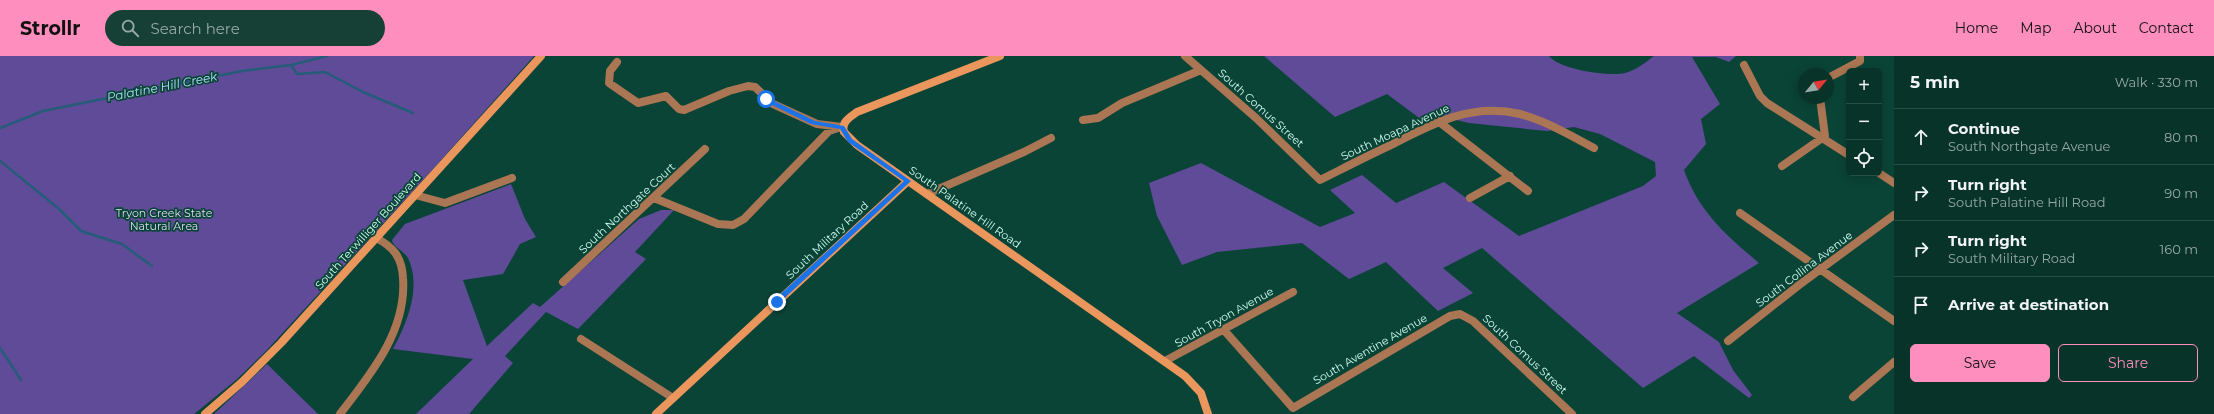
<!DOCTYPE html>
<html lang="en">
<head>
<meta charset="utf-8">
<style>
  :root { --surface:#083329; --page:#163f35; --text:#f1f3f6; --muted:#98aaa8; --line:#294e46; --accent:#fe8ebd }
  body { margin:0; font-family:Montserrat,sans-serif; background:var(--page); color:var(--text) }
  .controls { position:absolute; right:12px; top:12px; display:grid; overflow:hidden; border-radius:6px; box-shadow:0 2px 10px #0003 }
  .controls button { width:36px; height:36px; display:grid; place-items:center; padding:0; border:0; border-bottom:1px solid var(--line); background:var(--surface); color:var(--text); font:20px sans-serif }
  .compass { position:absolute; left:1798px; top:12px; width:36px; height:36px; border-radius:50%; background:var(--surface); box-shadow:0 2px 10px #0003; rotate:60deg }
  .stop { position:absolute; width:12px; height:12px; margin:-9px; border:3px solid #1a73e8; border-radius:50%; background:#fff }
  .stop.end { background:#1a73e8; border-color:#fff; box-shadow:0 1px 4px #0008 }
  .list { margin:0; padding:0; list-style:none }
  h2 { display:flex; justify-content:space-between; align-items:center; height:52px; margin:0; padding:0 16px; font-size:17px }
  h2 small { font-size:13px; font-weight:400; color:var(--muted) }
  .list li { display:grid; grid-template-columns:26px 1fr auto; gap:12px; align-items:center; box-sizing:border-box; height:56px; padding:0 16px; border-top:1px solid var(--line) }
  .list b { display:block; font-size:15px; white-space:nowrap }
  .list p { margin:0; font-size:13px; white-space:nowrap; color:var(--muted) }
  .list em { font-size:13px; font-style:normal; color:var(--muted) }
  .actions { display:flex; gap:8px; padding:12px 16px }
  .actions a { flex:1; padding:9px 0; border:1px solid var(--accent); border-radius:6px; text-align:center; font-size:14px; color:var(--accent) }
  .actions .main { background:var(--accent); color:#111 }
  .icon { flex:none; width:22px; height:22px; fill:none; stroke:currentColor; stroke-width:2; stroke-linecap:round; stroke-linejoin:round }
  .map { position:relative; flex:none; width:1894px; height:358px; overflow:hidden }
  header { display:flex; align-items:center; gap:24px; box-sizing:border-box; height:56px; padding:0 20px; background:var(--accent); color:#111 }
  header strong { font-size:19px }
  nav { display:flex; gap:22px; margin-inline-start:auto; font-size:14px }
  .search { width:280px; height:36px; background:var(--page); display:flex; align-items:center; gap:10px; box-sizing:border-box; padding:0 14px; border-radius:22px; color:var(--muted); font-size:15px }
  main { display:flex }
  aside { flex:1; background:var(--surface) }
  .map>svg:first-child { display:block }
  .green { fill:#604b98 }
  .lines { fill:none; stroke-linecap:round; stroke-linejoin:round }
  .stream { stroke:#255c78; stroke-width:2.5 }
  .street { stroke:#ab7653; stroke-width:8 }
  .secondary { stroke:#ea965d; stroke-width:8 }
  .route { fill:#1a73e8 }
  .labels { text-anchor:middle; stroke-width:3.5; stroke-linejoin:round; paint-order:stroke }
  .street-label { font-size:11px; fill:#cffdef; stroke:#0a4437 }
  .park-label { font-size:11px; fill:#dfdbf2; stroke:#0a4437 }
  .water-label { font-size:12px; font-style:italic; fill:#b2e0fb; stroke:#0a4437 }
</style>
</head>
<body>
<header>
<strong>Strollr</strong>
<div class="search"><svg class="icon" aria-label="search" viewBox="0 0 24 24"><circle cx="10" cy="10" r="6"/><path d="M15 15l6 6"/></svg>Search here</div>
<nav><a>Home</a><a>Map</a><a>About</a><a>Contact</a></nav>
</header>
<main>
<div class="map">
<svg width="1894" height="358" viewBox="0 0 1894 358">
  <rect width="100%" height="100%" fill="#0a4437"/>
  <path class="green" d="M0,0H534L433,113L266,295L236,324L194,358H0Z
    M1264,0H1549C1558,13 1609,21 1625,17C1636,14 1645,7 1654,0H1736L1729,6L1716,1H1692L1720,48L1701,63L1706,88L1684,114C1699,156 1726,179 1759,207L1677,257L1719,286L1733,314L1752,339L1749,342L1694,300L1643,332L1482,192L1443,212L1473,237L1438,255L1386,206L1349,223L1302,187L1217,196L1182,209L1157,160L1149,127L1201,107L1320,171L1355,157L1330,134L1362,119L1396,147L1444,126L1519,180L1643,130L1656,120L1655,106L1600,78L1574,71L1547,75L1469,67L1436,59L1422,64L1387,38L1335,61Z
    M511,128L525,163L536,181L520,188L503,218L463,224L487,290L533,247L540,251L639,163L661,154H674L635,196L646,203L578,273L546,256L505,300L513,307L469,358H416L473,303L393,293C407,267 422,231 408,202C404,195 393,191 392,184L405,168Z
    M267,308L318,358H214Z"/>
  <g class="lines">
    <path class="stream" d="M291,9L297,18L325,16L363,36L413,57
      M0,72L43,55L242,15L291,9L327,0
      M0,105L58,152L81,175L122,188L152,210
      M0,292L21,324"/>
    <path class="street" d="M1185,0L1256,62L1320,124C1344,112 1367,100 1391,89C1432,68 1472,46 1520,58C1546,65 1570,79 1594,92
      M617,6L610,15L609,27L638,47L666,40L679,53L684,54L729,35L748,30L755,31L773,48L817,68L842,71
      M1744,9L1760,40L1767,47L1849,99
      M1828,22L1860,5V0
      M1083,64L1098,62L1122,47L1201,14
      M1438,65L1528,135
      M1782,110L1825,80L1820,42
      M1879,117L1894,127
      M927,138L1024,96L1051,82
      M415,139L445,147L512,122
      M654,142L718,168L733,169L744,163L829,75L838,72
      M1470,142L1510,120
      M1740,157L1894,265
      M563,226L705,93
      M1223,273L1293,352L1450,260L1460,258L1473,265L1572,358
      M581,283L673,342
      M1728,285L1799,229L1894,159
      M1165,305L1293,236
      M1853,341L1894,306
      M340,358C370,319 407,275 403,222C402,202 394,191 376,182"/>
    <path class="secondary" d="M1000,0L857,56C850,61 841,66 844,76L857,89L1185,320L1201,337L1208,358
      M205,358L242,326L281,287L541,0
      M656,358L908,125"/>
  </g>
  <path class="route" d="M764,42H768L815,65L844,70L852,83L911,125L777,249L774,248V244L904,125L848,86L840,73L811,68L764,45Z"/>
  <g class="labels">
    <g class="street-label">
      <text transform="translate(1261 52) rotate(42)" y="4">South Comus Street</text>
      <text transform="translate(1395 76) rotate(-25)" y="4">South Moapa Avenue</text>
      <text transform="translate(965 151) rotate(35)" y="4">South Palatine Hill Road</text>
      <text transform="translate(627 152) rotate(-43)" y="4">South Northgate Court</text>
      <text transform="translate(368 175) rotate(-48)" y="4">South Terwilliger Boulevard</text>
      <text transform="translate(827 184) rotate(-43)" y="4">South Military Road</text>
      <text transform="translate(1804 213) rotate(-37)" y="4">South Collina Avenue</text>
      <text transform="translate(1224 261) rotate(-29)" y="4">South Tryon Avenue</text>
      <text transform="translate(1370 293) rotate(-30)" y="4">South Aventine Avenue</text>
      <text transform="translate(1525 298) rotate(43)" y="4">South Comus Street</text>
    </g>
    <g class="park-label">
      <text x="164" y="161">Tryon Creek State<tspan x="164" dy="13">Natural Area</tspan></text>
    </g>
    <g class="water-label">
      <text transform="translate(162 31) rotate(-11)" y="4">Palatine Hill Creek</text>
    </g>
  </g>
</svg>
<div class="controls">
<button>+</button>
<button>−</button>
<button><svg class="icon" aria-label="locate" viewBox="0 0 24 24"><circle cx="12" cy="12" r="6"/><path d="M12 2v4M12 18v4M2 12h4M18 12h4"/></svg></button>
</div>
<svg class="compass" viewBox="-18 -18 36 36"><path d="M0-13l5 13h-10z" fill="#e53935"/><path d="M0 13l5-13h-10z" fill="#98aaa8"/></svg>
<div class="stop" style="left:766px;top:43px"></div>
<div class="stop end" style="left:777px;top:246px"></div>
</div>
<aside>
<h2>5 min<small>Walk · 330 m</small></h2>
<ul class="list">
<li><svg class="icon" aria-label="ahead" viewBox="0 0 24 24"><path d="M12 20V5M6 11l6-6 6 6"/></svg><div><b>Continue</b><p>South Northgate Avenue</p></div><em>80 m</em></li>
<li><svg class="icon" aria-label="right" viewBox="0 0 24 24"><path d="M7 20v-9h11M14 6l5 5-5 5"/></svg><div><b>Turn right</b><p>South Palatine Hill Road</p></div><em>90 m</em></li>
<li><svg class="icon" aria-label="right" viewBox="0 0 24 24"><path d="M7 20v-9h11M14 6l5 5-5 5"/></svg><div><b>Turn right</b><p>South Military Road</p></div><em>160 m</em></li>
<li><svg class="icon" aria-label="arrive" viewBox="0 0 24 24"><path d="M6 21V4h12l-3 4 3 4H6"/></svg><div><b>Arrive at destination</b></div></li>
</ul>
<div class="actions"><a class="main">Save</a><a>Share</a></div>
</aside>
</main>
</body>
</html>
